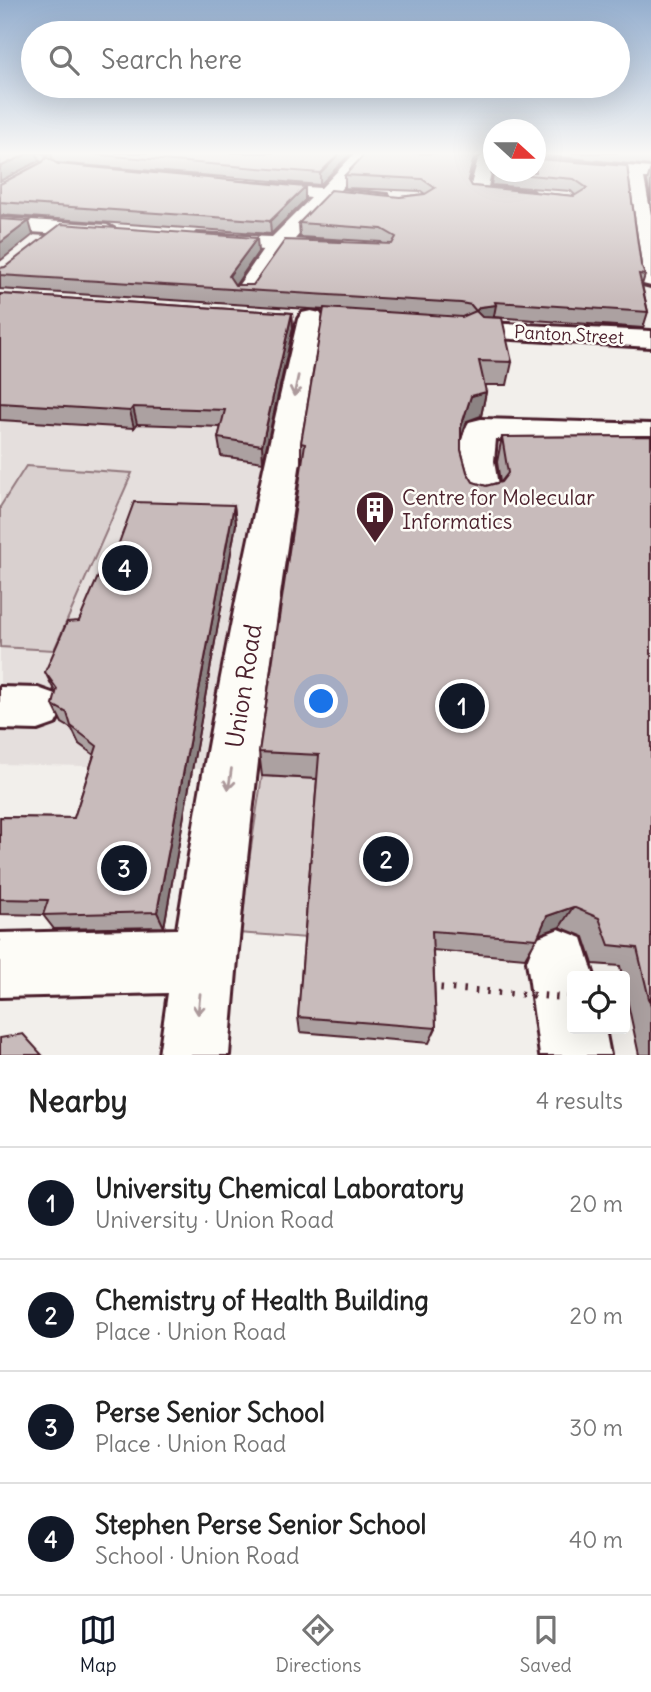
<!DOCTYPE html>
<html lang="en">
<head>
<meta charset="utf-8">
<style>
  :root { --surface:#fff; --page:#f6f6f6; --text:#222; --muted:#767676; --line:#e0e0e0; --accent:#111827 }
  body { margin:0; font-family:Delius,sans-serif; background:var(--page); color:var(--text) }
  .controls { position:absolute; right:21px; bottom:21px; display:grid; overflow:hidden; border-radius:7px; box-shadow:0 7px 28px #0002 }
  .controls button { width:63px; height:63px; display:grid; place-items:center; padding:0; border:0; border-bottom:2px solid var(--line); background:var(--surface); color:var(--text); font:35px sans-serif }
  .compass { position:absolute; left:483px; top:119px; width:63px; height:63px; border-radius:50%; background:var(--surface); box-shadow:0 7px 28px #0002; rotate:111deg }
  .you { position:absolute; left:322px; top:702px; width:24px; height:24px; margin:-18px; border:5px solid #fff; border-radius:50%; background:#1a73e8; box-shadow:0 0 0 10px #1a73e833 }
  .badge { display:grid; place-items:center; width:46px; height:46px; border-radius:50%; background:var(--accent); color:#fff; font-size:23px; font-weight:700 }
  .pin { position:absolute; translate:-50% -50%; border:4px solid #fff; box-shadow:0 2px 7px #0006 }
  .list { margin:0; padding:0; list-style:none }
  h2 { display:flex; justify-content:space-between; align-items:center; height:91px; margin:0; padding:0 28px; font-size:30px }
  h2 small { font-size:23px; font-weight:400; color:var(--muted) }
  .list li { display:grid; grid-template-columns:46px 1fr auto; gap:21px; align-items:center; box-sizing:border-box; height:112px; padding:0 28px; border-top:2px solid var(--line) }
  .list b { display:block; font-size:26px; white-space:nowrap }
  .list p { margin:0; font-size:23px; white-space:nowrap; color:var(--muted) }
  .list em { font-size:23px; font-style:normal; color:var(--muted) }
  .icon { flex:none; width:38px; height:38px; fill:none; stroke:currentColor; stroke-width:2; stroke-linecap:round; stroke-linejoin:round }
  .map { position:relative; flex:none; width:651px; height:1055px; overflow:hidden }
  .search { position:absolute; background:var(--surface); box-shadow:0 7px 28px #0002; left:21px; right:21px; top:21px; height:77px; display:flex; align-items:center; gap:18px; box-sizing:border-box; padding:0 24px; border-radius:38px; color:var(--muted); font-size:26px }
  .sheet { height:539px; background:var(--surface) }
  nav { display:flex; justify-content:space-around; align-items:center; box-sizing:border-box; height:98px; border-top:2px solid var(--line); background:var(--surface); font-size:19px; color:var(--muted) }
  nav a { display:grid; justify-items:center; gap:4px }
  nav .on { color:var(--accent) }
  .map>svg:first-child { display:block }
  .built { fill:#e5dfdd }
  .green { fill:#d9d0cf; stroke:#92787d; stroke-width:2 }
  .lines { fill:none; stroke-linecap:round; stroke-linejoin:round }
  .stream { fill:#8b6f75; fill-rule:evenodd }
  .minor-casing { stroke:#4a1f2b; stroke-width:6 }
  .minor { fill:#fdfcf7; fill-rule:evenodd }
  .path-bridge { stroke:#4a1f2b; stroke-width:7; stroke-dasharray:2.5 9; stroke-linecap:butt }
  .wall { fill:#aca1a1; stroke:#4a1f2b; stroke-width:2 }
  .shaded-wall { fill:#8c8383; stroke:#4a1f2b; stroke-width:2 }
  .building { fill:#c8bbbb; stroke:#4a1f2b; stroke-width:2 }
  .oneway { stroke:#ac999b }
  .labels { text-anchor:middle; stroke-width:5; stroke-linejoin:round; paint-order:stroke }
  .far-street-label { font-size:18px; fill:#4a1f2b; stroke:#fdfcf7 }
  .poi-label { font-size:21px; fill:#4a1f2b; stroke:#fdfcf7; text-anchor:start }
  .near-street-label { font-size:24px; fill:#4a1f2b; stroke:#fdfcf7 }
</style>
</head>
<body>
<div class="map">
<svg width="651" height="1055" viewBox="0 0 651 1055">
  <rect width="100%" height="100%" fill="#f2efeb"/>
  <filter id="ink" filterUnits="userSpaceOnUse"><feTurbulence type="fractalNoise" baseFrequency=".0143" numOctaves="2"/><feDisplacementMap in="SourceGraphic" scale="14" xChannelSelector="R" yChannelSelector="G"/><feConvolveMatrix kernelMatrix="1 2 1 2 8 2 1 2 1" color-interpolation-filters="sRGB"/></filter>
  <g filter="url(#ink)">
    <path class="built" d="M185,314L300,322L210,769L0,764V367Z"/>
    <path class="green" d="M26,466L132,473L54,650L0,647V507Z
      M262,776L319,779L307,938L238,933Z"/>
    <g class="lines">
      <path class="stream" d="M536,154L572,156L575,158L572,160L536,158Z"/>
      <g class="minor-casing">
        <path id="minor" d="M355,153H372L340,190L387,195L390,199L387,203L330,200L295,239L342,243L345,248L342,253L284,251L254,298H236L233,293L263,250L205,245L194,239L197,234L272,237L311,198L252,192L243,187L246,183L321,188Z
          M486,154L494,158L488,187L533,192L535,196L533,200L471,196L469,192L478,159Z
          M536,158L651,168V178H644L651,215V286L643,284L639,279L626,176L536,168Z
          M0,218L107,225L117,231L107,237L0,230Z
          M311,311L320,313L324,319C281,563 248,808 229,1055H159L168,993L0,997V933L177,929C209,724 250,521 298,319L302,313Z
          M487,323L651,331V347L478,337L474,331L478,325Z
          M481,419L651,424V444L496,439L494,461L500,497L495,505L482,509L469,505C456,485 456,442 469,422Z
          M0,687L38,688L55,694L63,709L55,724L38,730L0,729Z
          M559,929L582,938L594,976H572V1029H605L610,1055H540L527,961L536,938Z"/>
      </g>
      <use href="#minor" class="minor"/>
      <path class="path-bridge" d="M429,987L572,998"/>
    </g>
    <path class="wall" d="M0,153H351L320,185L56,163L305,187V200L271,234L0,215V217V184L42,162L39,161Z
      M536,153H651V166L537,155L538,159L627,166L641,265L645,275L642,285L648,312L643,328L494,317L512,362L507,385H484L486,392L481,416L467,421L461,438V450L467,472L473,482L486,486L500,482L497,462L502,437L651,436V1055H639L625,990V976H622L620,966L593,964L584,937L560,927L539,934L525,958L433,950L436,1028L429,1043L300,1032L298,1017L317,779L262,776L259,752L301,468V443L324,310L0,289V268L258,252L235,285H253L383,244L381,242L300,237L299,223L400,197L425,194L421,191L345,188V175L475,154L474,165L469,181L472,186L574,196L575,195L571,191L491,185L494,169Z
      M651,168V201L647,181Z
      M0,294L292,313L293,328L263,462L221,456L218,438L221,427L137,424L134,428L0,420Z
      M234,505L236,524L164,927L54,929L43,915L0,914V817L74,818L94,755L79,744L72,729L62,723L53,705L56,694L45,672L79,621L116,551Z"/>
    <path class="shaded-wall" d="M29,153H37L39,161L0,181V167Z
      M49,153H51L53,162L46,157Z
      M340,153H351L320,185V173Z
      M475,154L474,165L466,191L468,179Z
      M305,187V200L271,234L270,221Z
      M29,221L33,235L0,261V243Z
      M257,238L258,252L233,289L229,276Z
      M496,305L493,321L477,322L476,311L480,307Z
      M292,313L293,328L263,462L262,445Z
      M486,392L481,416L467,421L457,452L461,427L471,396Z
      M133,407L137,424L134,428L130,411Z
      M234,505L236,524L164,927L157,912Z
      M573,907L560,927L535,936L547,916Z"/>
    <path class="building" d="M0,153H29L0,167Z
      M42,153H49L46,157L58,164L305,187L270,221L0,202V184L43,162L47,156Z
      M77,153H340L320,173Z
      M366,153L475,154L468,179L472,186L574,196L587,188L574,179L493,172L494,169V172H536V153H537L538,159L627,166L641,265L645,275L639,274L648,312L495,302L496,305L480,307L476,311L471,305L461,303L0,275V268L5,267L61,224L257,238L229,276L235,285H253L285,240L392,244L396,237L382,229L299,223L331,190L400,197L425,194L435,188L422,179L345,175Z
      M0,219L29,221L0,243Z
      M0,294L292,313L262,445L218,438L225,410L133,407L130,411L0,403Z
      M324,308L462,317L476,311L482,317L502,318L512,362L479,361L486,392L471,396L461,427V450L467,472L473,482L486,486L501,482L508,473L502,437L651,436V1007L637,948L609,945L599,918L573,907L547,916L537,939L432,931L436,1028L298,1017L319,755L259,752L305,444L301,443Z
      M134,502L234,505L157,912L43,915L48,900L0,899V817L74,818L97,746L71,726L67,713L53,705L57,689L45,672L67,622L79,621L109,551H116Z
      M23,1034L42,1055H0V1038Z"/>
    <defs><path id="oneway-shaft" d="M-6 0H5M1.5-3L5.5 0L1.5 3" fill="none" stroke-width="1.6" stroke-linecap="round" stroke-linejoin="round" transform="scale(1.75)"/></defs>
    <g class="oneway">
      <use href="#oneway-shaft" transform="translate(296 386) rotate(102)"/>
      <use href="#oneway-shaft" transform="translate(230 779) rotate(98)"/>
      <use href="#oneway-shaft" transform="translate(199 1004) rotate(96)"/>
    </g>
  </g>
  <linearGradient id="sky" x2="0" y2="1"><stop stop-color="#94aece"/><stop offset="0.51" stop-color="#f9f8f6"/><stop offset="1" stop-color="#f9f8f6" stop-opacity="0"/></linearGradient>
  <rect width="651" height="301" fill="url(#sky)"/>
  <defs>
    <g id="building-pin" transform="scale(2.0125)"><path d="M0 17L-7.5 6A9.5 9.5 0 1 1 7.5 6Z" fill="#4a1f2b" stroke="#fdfcf7"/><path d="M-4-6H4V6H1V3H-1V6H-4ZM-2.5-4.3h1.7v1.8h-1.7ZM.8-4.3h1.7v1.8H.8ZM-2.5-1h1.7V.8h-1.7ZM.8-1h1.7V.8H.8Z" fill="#fff"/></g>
  </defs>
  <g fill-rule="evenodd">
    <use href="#building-pin" x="375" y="510"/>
  </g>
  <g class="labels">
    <g class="far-street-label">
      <text transform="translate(569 335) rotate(3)" y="6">Panton Street</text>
    </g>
    <g class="poi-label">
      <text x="402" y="505">Centre for Molecular<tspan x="402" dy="24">Informatics</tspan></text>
    </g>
    <g class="near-street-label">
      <text transform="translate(244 686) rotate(-81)" y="8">Union Road</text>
    </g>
  </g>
</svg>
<div class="controls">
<button><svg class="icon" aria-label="locate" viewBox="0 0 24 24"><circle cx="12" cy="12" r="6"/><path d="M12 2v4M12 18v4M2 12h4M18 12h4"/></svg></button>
</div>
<svg class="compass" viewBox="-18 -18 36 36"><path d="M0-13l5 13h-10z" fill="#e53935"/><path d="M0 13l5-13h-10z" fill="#767676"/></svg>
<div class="you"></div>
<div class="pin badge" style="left:462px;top:706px">1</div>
<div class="pin badge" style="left:386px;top:859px">2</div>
<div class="pin badge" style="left:124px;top:868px">3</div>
<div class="pin badge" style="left:125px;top:568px">4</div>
<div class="search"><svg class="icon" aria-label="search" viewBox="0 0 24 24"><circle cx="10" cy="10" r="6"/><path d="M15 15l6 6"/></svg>Search here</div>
</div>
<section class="sheet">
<h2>Nearby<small>4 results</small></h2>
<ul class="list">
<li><span class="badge">1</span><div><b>University Chemical Laboratory</b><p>University · Union Road</p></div><em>20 m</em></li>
<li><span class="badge">2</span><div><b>Chemistry of Health Building</b><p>Place · Union Road</p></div><em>20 m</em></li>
<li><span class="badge">3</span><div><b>Perse Senior School</b><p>Place · Union Road</p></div><em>30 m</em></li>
<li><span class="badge">4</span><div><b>Stephen Perse Senior School</b><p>School · Union Road</p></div><em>40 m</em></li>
</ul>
</section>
<nav>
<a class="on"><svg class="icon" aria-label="map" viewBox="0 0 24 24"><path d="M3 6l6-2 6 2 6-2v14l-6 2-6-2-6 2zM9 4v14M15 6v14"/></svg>Map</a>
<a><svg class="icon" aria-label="directions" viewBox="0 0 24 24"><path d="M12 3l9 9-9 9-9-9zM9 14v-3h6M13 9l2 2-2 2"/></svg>Directions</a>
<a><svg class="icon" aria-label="saved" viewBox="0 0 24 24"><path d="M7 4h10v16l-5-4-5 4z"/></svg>Saved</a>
</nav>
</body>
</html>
